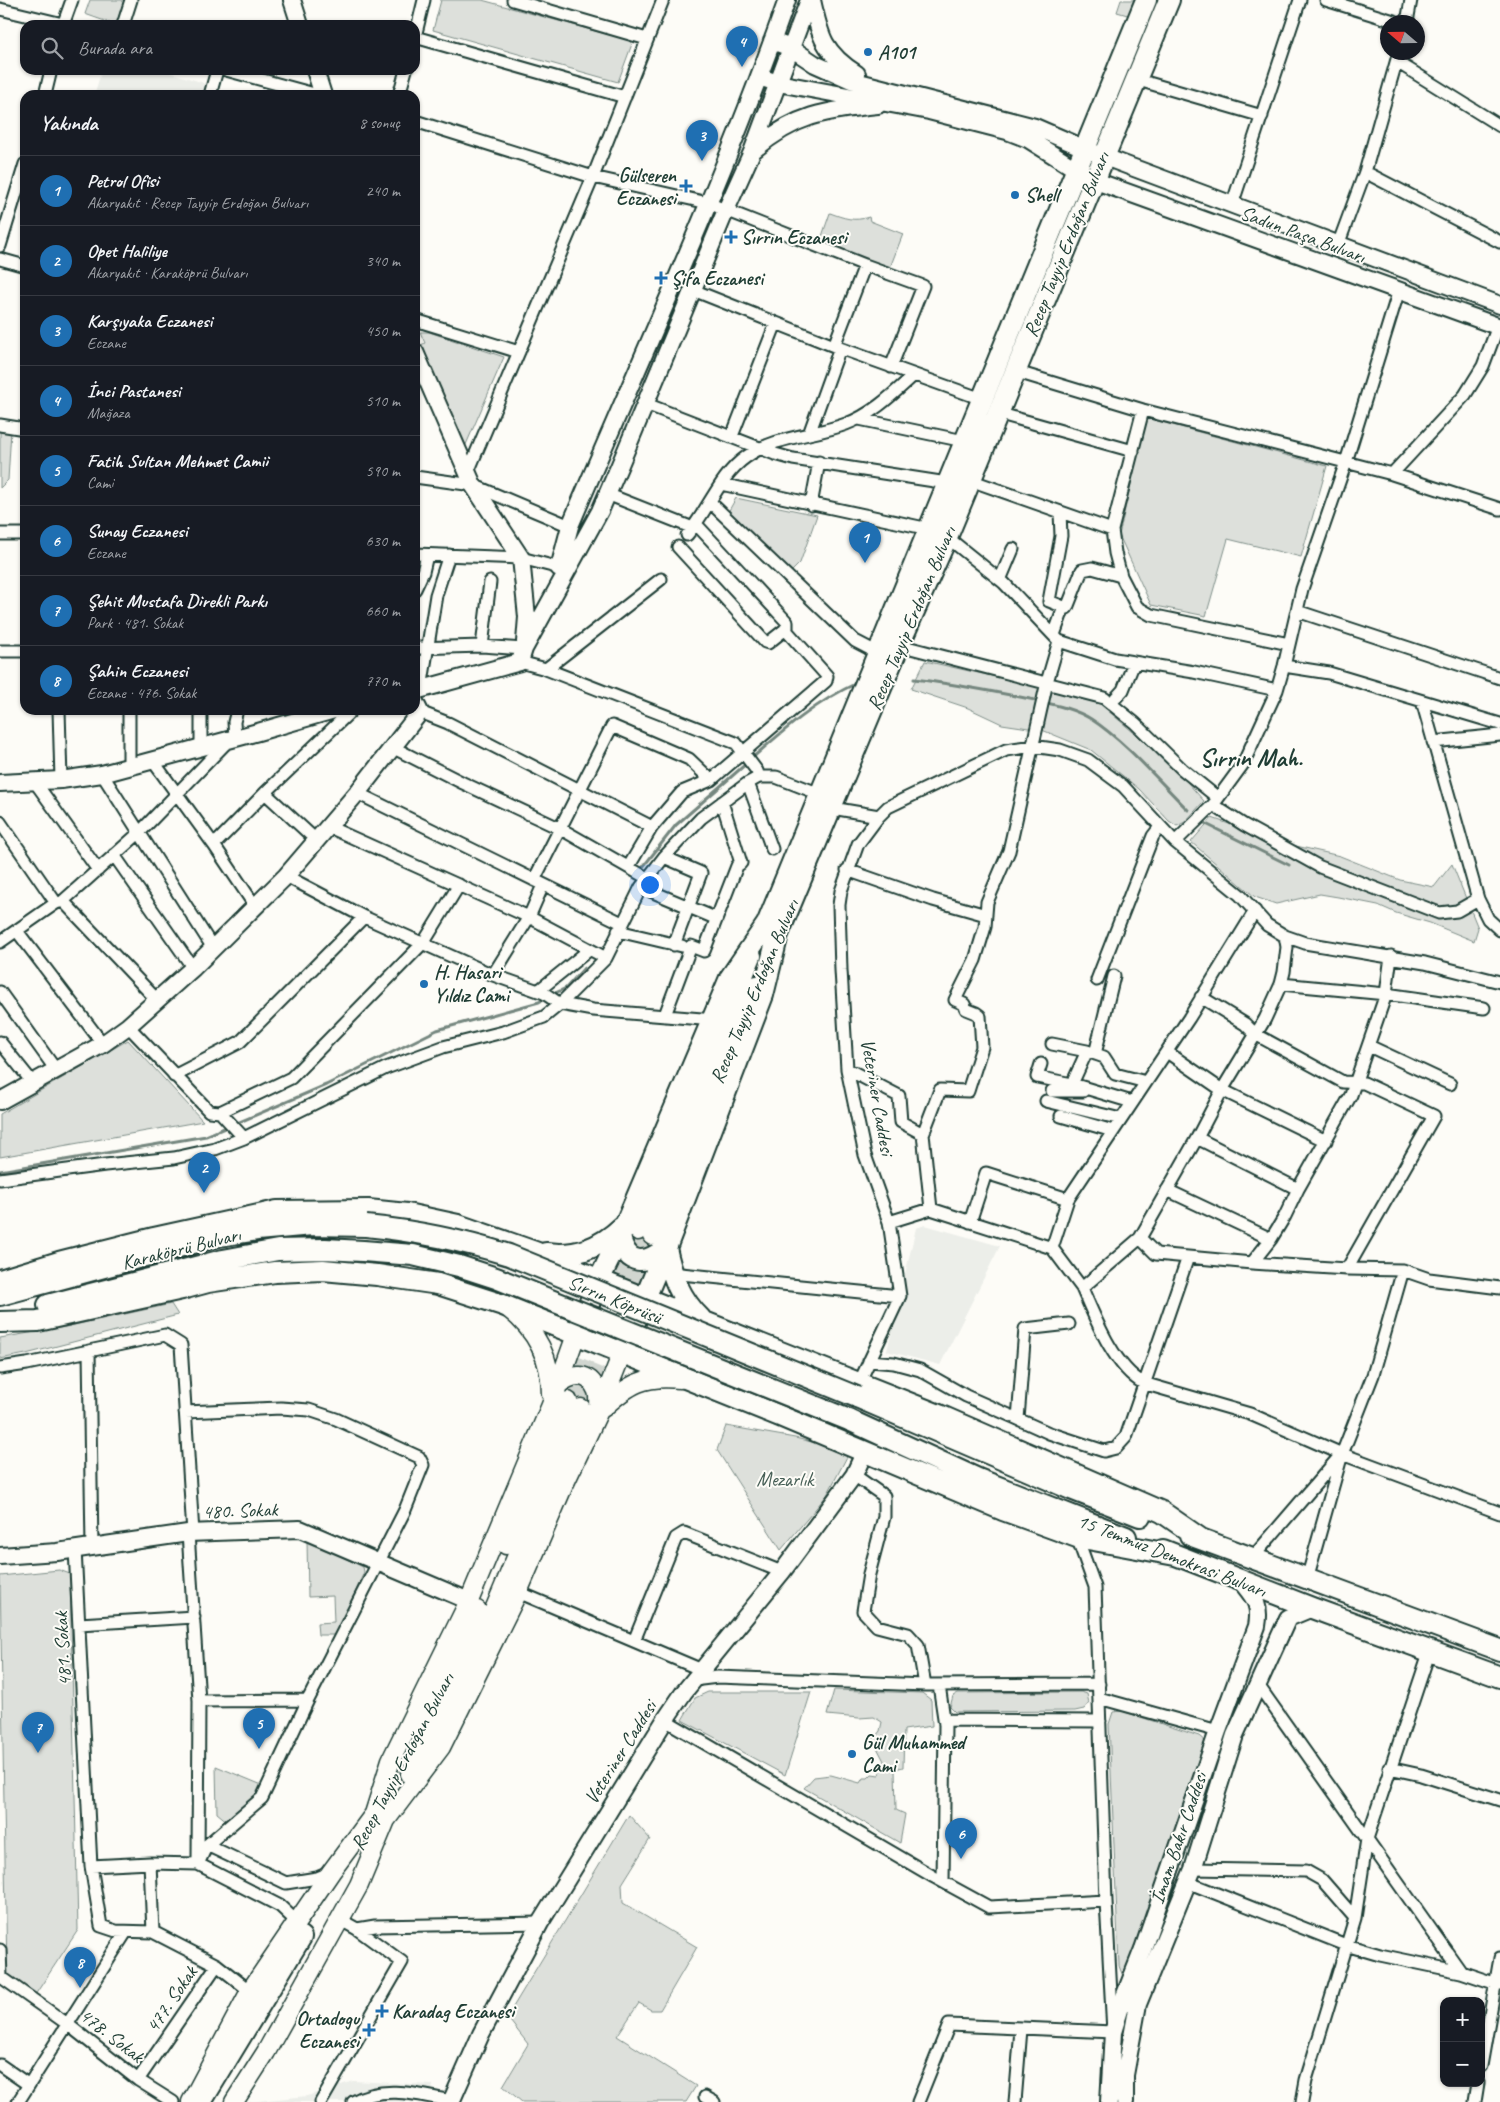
<!DOCTYPE html>
<html lang="tr">
<head>
<meta charset="utf-8">
<style>
  :root { --surface:#171b24; --page:#242831; --text:#f1f3f6; --muted:#9ea1a6; --line:#363941; --accent:#1f6fb2 }
  body { margin:0; font-family:Caveat,sans-serif; background:var(--page); color:var(--text) }
  .controls { position:absolute; right:15px; bottom:15px; display:grid; overflow:hidden; border-radius:10px; box-shadow:0 1px 4px #0004 }
  .controls button { width:45px; height:45px; display:grid; place-items:center; padding:0; border:0; border-bottom:1px solid var(--line); background:var(--surface); color:var(--text); font:25px sans-serif }
  .compass { position:absolute; left:1380px; top:15px; width:45px; height:45px; border-radius:50%; background:var(--surface); box-shadow:0 1px 4px #0004; rotate:290deg }
  .you { position:absolute; left:649px; top:884px; width:18px; height:18px; margin:-12px; border:4px solid #fff; border-radius:50%; background:#1a73e8; box-shadow:0 0 0 8px #1a73e833 }
  .badge { display:grid; place-items:center; width:32px; height:32px; border-radius:50%; background:var(--accent); color:#fff; font-size:16px; font-weight:700 }
  .pin { position:absolute; translate:-50% -41px; filter:drop-shadow(0 1px 2px #0008) }
  .pin::after { content:''; position:absolute; top:26px; width:18px; height:15px; background:inherit; clip-path:polygon(0 0,100% 0,50% 100%) }
  .list { margin:0; padding:0; list-style:none }
  h2 { display:flex; justify-content:space-between; align-items:center; height:65px; margin:0; padding:0 20px; font-size:21px }
  h2 small { font-size:16px; font-weight:400; color:var(--muted) }
  .list li { display:grid; grid-template-columns:32px 1fr auto; gap:15px; align-items:center; box-sizing:border-box; height:70px; padding:0 20px; border-top:1px solid var(--line) }
  .list b { display:block; font-size:19px; white-space:nowrap }
  .list p { margin:0; font-size:16px; white-space:nowrap; color:var(--muted) }
  .list em { font-size:16px; font-style:normal; color:var(--muted) }
  .icon { flex:none; width:28px; height:28px; fill:none; stroke:currentColor; stroke-width:2; stroke-linecap:round; stroke-linejoin:round }
  .map { position:relative; flex:none; width:1500px; height:2102px; overflow:hidden }
  .search { position:absolute; background:var(--surface); box-shadow:0 1px 4px #0004; left:20px; top:20px; width:400px; height:55px; display:flex; align-items:center; gap:12px; box-sizing:border-box; padding:0 18px; border-radius:15px; color:var(--muted); font-size:19px }
  .panel { position:absolute; background:var(--surface); box-shadow:0 1px 4px #0004; left:20px; top:90px; width:400px; height:625px; border-radius:15px }
  .map>svg:first-child { display:block }
  .built { fill:#eceee9 }
  .green { fill:#dde0db; stroke:#7e8e88 }
  .lines { fill:none; stroke-linecap:round; stroke-linejoin:round }
  .stream { stroke:#75877f; stroke-width:3 }
  .primary-tunnel { stroke:#d1d6d0; stroke-width:18; stroke-dasharray:18 9; stroke-linecap:butt }
  .street-casing { stroke:#1f3d34; stroke-width:15 }
  .secondary-casing { stroke:#1f3d34; stroke-width:20 }
  .primary-casing { stroke:#1f3d34; stroke-width:21 }
  .highway-casing { stroke:#1f3d34; stroke-width:24 }
  .street { stroke:#fdfcf7; stroke-width:11 }
  .secondary { stroke:#fdfcf7; stroke-width:16 }
  .primary { stroke:#fdfcf7; stroke-width:18 }
  .highway { stroke:#fdfcf7; stroke-width:20 }
  .highway-bridge-casing { stroke:#1f3d34; stroke-width:24; stroke-linecap:butt }
  .highway-bridge { stroke:#fdfcf7; stroke-width:20 }
  .poi-dot { fill:#1f6fb2; stroke:#fdfcf7; stroke-width:2 }
  .labels { text-anchor:middle; stroke-width:4; stroke-linejoin:round; paint-order:stroke }
  .poi-label { font-size:20px; font-weight:bold; fill:#1f3d34; stroke:#fdfcf7; text-anchor:start }
  .street-label { font-size:20px; fill:#1f3d34; stroke:#fdfcf7 }
  .park-label { font-size:20px; fill:#455e55; stroke:#fdfcf7 }
  .district-label { font-size:25px; font-weight:bold; fill:#1f3d34; stroke:#fdfcf7 }
</style>
</head>
<body>
<div class="map">
<svg width="1500" height="2102" viewBox="0 0 1500 2102">
  <rect width="100%" height="100%" fill="#fdfcf7"/>
  <filter id="ink" filterUnits="userSpaceOnUse"><feTurbulence type="fractalNoise" baseFrequency=".02" numOctaves="2"/><feDisplacementMap in="SourceGraphic" scale="10" xChannelSelector="R" yChannelSelector="G"/><feConvolveMatrix kernelMatrix="1 2 1 2 8 2 1 2 1" color-interpolation-filters="sRGB"/></filter>
  <g filter="url(#ink)">
    <path class="built" d="M102,70H162L201,82L205,84V89L203,95H94Z
      M925,1225L1000,1246L940,1365L887,1351L916,1228Z
      M353,2081L433,2085L430,2102H247L307,2096Z"/>
    <path class="green" d="M90,0H124L116,25L85,14Z
      M441,0H482L628,40L632,44L618,82L433,30Z
      M1121,0H1138L1131,16L1117,12Z
      M830,213C844,218 854,222 869,217L870,221L903,234L889,270L820,242Z
      M420,332H429L504,357L465,447L417,347L425,343Z
      M1146,418L1327,466L1301,557L1228,539L1206,616L1151,605L1119,535Z
      M0,429L11,430L8,480L0,488Z
      M736,498L817,515L800,563L790,573L727,514Z
      M925,661L1058,691L1100,704L1171,764L1204,801L1185,822L1177,826L1169,821L1139,789L1091,750L1042,730L1002,724L968,708L911,689Z
      M1212,818L1283,843L1340,856L1400,880L1434,887L1452,864L1478,928L1474,941L1430,923L1396,913L1378,905L1338,897L1320,894L1276,904L1255,897L1191,842Z
      M128,1040L203,1121L0,1157V1114Z
      M171,1304L178,1315L26,1354L0,1359V1338L65,1327Z
      M726,1426L795,1438L850,1451L827,1495L781,1550L717,1450Z
      M307,1540L363,1567L364,1572L337,1635H318L317,1623L334,1622L333,1596L308,1597Z
      M59,1570L70,1574L78,1930L35,1995L7,1973L0,1576Z
      M834,1690L922,1693L931,1700L932,1726L904,1730L903,1767L895,1769L896,1810L905,1814L900,1843L804,1788L814,1777L831,1775L860,1783L863,1778H868L872,1774L879,1775L884,1761L873,1740L880,1731L882,1722L874,1717L859,1718L827,1715Z
      M708,1692H811L785,1775L682,1720L695,1698Z
      M1081,1692L1087,1694L1089,1703L1084,1709L1075,1711L955,1712L950,1707L953,1696L958,1693Z
      M1122,1711L1199,1736L1206,1742L1124,1979L1119,1966L1109,1724L1113,1712Z
      M216,1766L262,1785L239,1823L228,1822L217,1813Z
      M629,1815L650,1839L622,1884L623,1903L697,1947L660,2010H651L639,2003L617,2036L696,2086L686,2102H522L503,2086L528,2044L507,2017Z"/>
    <g class="lines">
      <path class="stream" d="M914,679C953,684 991,691 1030,699C1051,704 1073,708 1091,719C1125,741 1159,781 1188,810
        M751,759C784,730 817,701 857,683
        M1206,824L1289,865
        M643,867L676,825L747,763
        M551,995L566,988L584,968
        M235,1124L326,1085L437,1030L539,1002L546,998
        M0,1171L206,1136L229,1126"/>
      <path class="primary-tunnel" d="M568,1401L638,1231
        M581,1408L652,1236"/>
      <g class="street-casing">
        <path id="street" d="M513,0L647,39
          M1326,0L1397,22
          M0,9L67,25
          M1407,22L1411,0
          M63,25L72,0
          M123,25L131,0
          M415,37L625,97
          M415,37L424,0
          M1397,62L1500,126
          M226,70L318,95
          M1135,79L1262,116
          M45,95L51,70
          M210,95L217,70
          M399,95L406,70
          M415,121L593,177L708,203L865,265L923,286L891,367
          M1365,172L1500,242
          M1232,205L1300,0
          M1338,245L1365,172L1399,52
          M0,246L25,164
          M0,259L25,266
          M693,290L834,346L982,399
          M415,320L519,352
          M834,346L865,265
          M1014,371L1143,410L1392,474L1500,509
          M646,404L775,454L793,459L947,483
          M1143,410L1112,530L1115,553L1121,576L1137,607L1151,615L1289,644
          M997,413L1133,451
          M859,419L964,441
          M0,425L25,429
          M809,434L840,348
          M732,436L776,323
          M468,472L593,177L663,0
          M1392,474L1465,395L1483,366L1498,326
          M415,477L473,485L570,526
          M970,480L1112,530
          M721,484L929,529
          M607,494L693,528
          M710,502L855,641L878,653
          M811,505L819,462
          M0,534H25
          M687,535C708,511 719,476 746,457C775,436 814,436 846,424C873,414 893,394 914,375
          M947,537L1004,583L1059,641L1115,659L1194,672L1277,690
          M678,547L765,642L768,643L787,628V622L696,524
          M415,554L521,558L564,569
          M1000,580L1013,549
          M415,589L423,572L427,555
          M1064,607L1067,608L1082,570L1092,568L1121,576
          M1297,611L1500,678
          M1054,635L1064,607L1049,601L1061,536L1060,512
          M899,645L1104,698L1135,723L1182,769L1218,798
          M482,646L490,582
          M415,648L482,646L524,649
          M0,651H25
          M520,662L546,669L736,743L757,771L759,777
          M1284,666L1329,673L1500,724
          M546,669L661,579
          M421,689L436,595L449,555
          M1422,701L1478,899L1488,919L1500,930
          M1111,703L1123,690L1134,663
          M59,710L61,780
          M201,710V748
          M420,712L448,723L652,827
          M235,738L234,722L237,710
          M1433,742L1500,735
          M394,748L463,783L561,829L647,878
          M153,761L214,845L255,906
          M129,766V710
          M102,774L213,948
          M35,782L98,870
          M748,783L772,849
          M265,793L317,841
          M357,793L622,923
          M1213,805L1244,825L1320,867L1439,913L1457,911L1478,899
          M832,808L879,816L888,807L1006,750L1033,746L1060,750L1088,760L1123,786L1175,842L1240,895L1267,925L1285,936L1305,943L1425,963L1500,982
          M0,822L56,903
          M329,827L529,917L606,958
          M1175,842L1213,805L1243,764L1277,690L1284,666L1302,589L1346,462L1399,290
          M214,845L265,793L352,710
          M114,855L193,968
          M664,857L701,873L674,945
          M629,866L652,827L682,792L711,780L826,681L827,676L785,629
          M847,870L933,900L986,915
          M286,876L364,917L493,975L544,993L560,1004L593,1010L714,1020
          M534,880L612,726L689,759L711,780
          M641,887L715,918
          M63,901L157,1000
          M17,931L103,1044
          M618,931L682,946
          M0,942L56,903L63,901L139,833L228,741
          M493,975L529,917L543,885
          M1097,980L1153,836L1160,827
          M1281,984L1386,994L1484,1008
          M538,991L589,950
          M0,992L56,1070
          M1201,997L1245,1024L1255,1034L1343,1082L1364,1083L1434,1116L1347,1269
          M665,1015L691,946L704,951L737,866L741,863L722,802
          M128,1026L209,1111L220,1112L291,1078L424,942L459,885
          M0,1042L33,1083
          M1052,1044L1087,1051L1104,1057L1115,1074L1146,1082
          M1369,1046L1450,1084
          M1087,1051L1072,1084L1132,1102
          M1167,1052L1222,1090L1326,1141
          M1095,1054L1114,976
          M1041,1064L1037,1077L1072,1084
          M847,1069L899,1096L901,1122L923,1134
          M174,1076L240,1042L364,917
          M1052,1091H1083
          M1046,1101L1121,1119
          M220,1112L244,1138
          M1061,1116L1113,1131
          M1197,1138L1298,1189
          M0,1179L105,1165L174,1158L215,1149L244,1138L386,1068L443,1047L503,1032L544,1017L560,1004L606,958L641,887L664,857L701,818L748,783L759,777H776L820,794
          M1167,1190L1271,1239
          M931,1209L923,1134L940,1090L968,1091L982,1047L980,1016L976,1013L966,1009L964,1004L955,1000L975,960L985,927L987,902L1009,851L1047,682L1059,641
          M889,1222L931,1209L1052,1248L1082,1288L1140,1238L1197,1138L1222,1090L1265,1019L1281,984L1284,972L1287,947L1285,936
          M970,1222L986,1173L1068,1199
          M1140,1238L1156,1254L1252,1263L1347,1269L1403,1270L1429,1279L1500,1288
          M1052,1248L1068,1199L1189,1018L1255,911
          M1252,1263L1271,1239L1285,1216L1298,1189L1351,1095L1386,994L1391,956
          M671,1273L900,1296
          M1082,1288C1095,1318 1114,1367 1143,1383L1250,1414L1342,1454L1500,1513
          M89,1351L92,1548
          M869,1361L894,1363L920,1370L966,1396L1018,1419L1049,1433L1104,1451L1116,1448L1126,1437L1188,1257
          M0,1368L27,1364L165,1335L181,1345L193,1533
          M859,1383L900,1296L889,1222L865,1155L847,1069L841,970L839,905L841,891L858,844L879,816
          M185,1412L281,1408L309,1410L336,1419L419,1457L423,1465L405,1510L308,1700L262,1798L207,1845L198,1864
          M1018,1419L1025,1329L1069,1324
          M854,1475L884,1496V1517L869,1574L863,1611L877,1626L908,1634L918,1645L925,1685
          M188,1533L199,1701L198,1860
          M75,1549L91,1866L101,1926L116,1931L153,1932L217,1965L250,1991
          M1253,1557L1339,1457
          M1307,1579L1342,1454L1373,1375L1403,1270
          M518,1592L702,1670
          M79,1624L194,1617
          M634,1641L676,1538L684,1533L782,1572
          M693,1680L718,1677L925,1685L1099,1684
          M939,1685L945,1725L943,1882
          M1258,1685L1461,1972
          M1099,1698L1218,1731
          M199,1701L308,1700
          M665,1720L934,1877L989,1907L1106,1901
          M944,1720L1100,1721
          M1389,1768L1421,1775L1500,1800
          M207,1845L286,1883L317,1878L329,1873
          M150,1863L153,1932
          M91,1866L150,1863L198,1864L280,1906L297,1922
          M1193,1869L1306,1871L1322,1880L1355,1918
          M1187,1882L1346,1945L1380,1955L1461,1972L1500,1985
          M339,1919L357,1929L375,1926L540,1923
          M0,1950L1,1977L66,2023L138,2080L173,2102
          M0,2065L29,2085
          M1481,2066L1500,1958
          M138,2080L217,1965
          M705,2097L714,2102
          M18,2102L126,1932
          M321,2102L402,1962L357,1929
          M353,2102C383,2084 420,2095 452,2101
          M918,2102L949,2025L1113,2032L1106,1901L1095,1587L1077,1537
          M1015,2102L1021,2029
          M1302,2102L1306,2080L1355,1918L1367,1839L1430,1650
          M1475,2102L1478,2083"/>
      </g>
      <g class="secondary-casing">
        <path id="secondary" d="M292,0L300,25
          M812,0C820,37 824,53 857,74
          M772,41L791,48L815,64L851,80L1035,127L1102,156L1500,305
          M315,70L323,95
          M759,77L778,83L929,111L1007,131L1028,139L1093,180L1500,327
          M754,150C796,114 824,111 878,105
          M415,352L473,485L521,558L527,617L525,642
          M559,568L570,526C644,351 724,179 787,0
          M415,691L520,662L524,649L600,511L619,467L726,210L752,152L809,0
          M0,783L61,780L102,774L258,732L334,710
          M0,1101L103,1044L128,1026L193,968L286,876L357,793L420,712L415,702
          M0,1556L57,1552L188,1533L300,1529L469,1601
          M451,2102L481,2034L540,1923L665,1720L684,1692L782,1572L854,1475L865,1451
          M1109,2102L1113,2032L1124,1997L1143,1949L1218,1731L1257,1626C1261,1603 1254,1598 1240,1580
          M1125,2102V2075L1138,2004L1193,1869L1235,1735L1288,1618L1312,1608"/>
      </g>
      <g class="primary-casing">
        <path id="primary" d="M638,1231L752,956
          M652,1236L757,985
          M509,1309C537,1331 551,1359 551,1394
          M558,1385C572,1373 589,1371 597,1391C599,1397 598,1404 598,1411
          M603,1408C629,1384 644,1375 680,1379
          M506,1545L568,1401
          M420,1726L448,1674L477,1610
          M410,1774L494,1610L549,1479L581,1408
          M191,2102L250,1991L331,1872L374,1814L391,1760L469,1601L551,1405L576,1335
          M234,2102L266,2052L359,1885L386,1820L441,1747L518,1592L563,1487L599,1411L622,1353"/>
      </g>
      <g class="highway-casing">
        <path id="highway" d="M620,1237C627,1266 645,1265 666,1248
          M666,1248C672,1276 680,1299 701,1319
          M546,1253C576,1257 600,1248 622,1227
          M0,1280L59,1262L154,1238L277,1211L368,1210L407,1214L458,1225L535,1252L599,1280L939,1415L1162,1512L1201,1539
          M0,1295L219,1236L257,1230L312,1225L366,1226
          M48,1305L223,1260L278,1250L325,1249L363,1251
          M0,1322L38,1321L182,1289L208,1282L275,1272L323,1270L377,1275L438,1284L503,1305L780,1416L1003,1510L1077,1537L1175,1555
          M576,1335L599,1280L620,1237L730,978L767,924L1146,0
          M622,1353L666,1248L763,995L778,934L899,645L947,537L1169,0
          M857,1397L1071,1489L1140,1516
          M849,1420L978,1479L1126,1537
          M1190,1535L1500,1650
          M1163,1550L1312,1608L1500,1677
          M201,2102L301,1937"/>
      </g>
      <use href="#street" class="street"/>
      <use href="#secondary" class="secondary"/>
      <use href="#primary" class="primary"/>
      <use href="#highway" class="highway"/>
      <g class="highway-bridge-casing">
        <path id="highway-bridge" d="M366,1226C417,1231 461,1240 509,1255L857,1397
          M363,1251L413,1255L459,1266L496,1278L849,1420"/>
      </g>
      <use href="#highway-bridge" class="highway-bridge"/>
    </g>
  </g>
  <g class="poi-dot">
    <circle cx="868" cy="52" r="5"/>
    <path d="M683.5 178.5h5v5h5v5h-5v5h-5v-5h-5v-5h5z"/>
    <circle cx="1015" cy="195" r="5"/>
    <path d="M728.5 229.5h5v5h5v5h-5v5h-5v-5h-5v-5h5z"/>
    <path d="M658.5 270.5h5v5h5v5h-5v5h-5v-5h-5v-5h5z"/>
    <circle cx="424" cy="984" r="5"/>
    <circle cx="852" cy="1754" r="5"/>
    <path d="M379.5 2003.5h5v5h5v5h-5v5h-5v-5h-5v-5h5z"/>
    <path d="M366.5 2022.5h5v5h5v5h-5v5h-5v-5h-5v-5h5z"/>
  </g>
  <g class="labels">
    <g class="poi-label">
      <text x="878" y="59">A101</text>
      <text x="676" y="182" text-anchor="end">Gülseren<tspan x="676" dy="23">Eczanesi</tspan></text>
      <text x="1025" y="202">Shell</text>
      <text x="741" y="244">Sırrın Eczanesi</text>
      <text x="671" y="285">Şifa Eczanesi</text>
      <text x="434" y="979">H. Hasari<tspan x="434" dy="23">Yıldız Cami</tspan></text>
      <text x="862" y="1749">Gül Muhammed<tspan x="862" dy="23">Cami</tspan></text>
      <text x="392" y="2018">Karadag Eczanesi</text>
      <text x="359" y="2025" text-anchor="end">Ortadogu<tspan x="359" dy="23">Eczanesi</tspan></text>
    </g>
    <g class="street-label">
      <text transform="translate(1303 234) rotate(20)" y="7">Sadun Paşa Bulvarı</text>
      <text transform="translate(1066 244) rotate(-68)" y="7">Recep Tayyip Erdoğan Bulvarı</text>
      <text transform="translate(911 618) rotate(-67)" y="7">Recep Tayyip Erdoğan Bulvarı</text>
      <text transform="translate(754 991) rotate(-67)" y="7">Recep Tayyip Erdoğan Bulvarı</text>
      <text transform="translate(878 1097) rotate(80)" y="7">Veteriner Caddesi</text>
      <text transform="translate(181 1248) rotate(-14)" y="7">Karaköprü Bulvarı</text>
      <text transform="translate(615 1299) rotate(22)" y="7">Sırrın Köprüsü</text>
      <text transform="translate(240 1510) rotate(-2)" y="7">480. Sokak</text>
      <text transform="translate(1172 1555) rotate(21)" y="7">15 Temmuz Demokrasi Bulvarı</text>
      <text transform="translate(62 1649) rotate(-93)" y="7">481. Sokak</text>
      <text transform="translate(620 1752) rotate(-58)" y="7">Veteriner Caddesi</text>
      <text transform="translate(402 1761) rotate(-62)" y="7">Recep Tayyip Erdoğan Bulvarı</text>
      <text transform="translate(1178 1838) rotate(-71)" y="7">İmam Bakır Caddesi</text>
      <text transform="translate(171 1999) rotate(-56)" y="7">477. Sokak</text>
      <text transform="translate(112 2035) rotate(38)" y="7">478. Sokak</text>
    </g>
    <g class="park-label">
      <text x="785" y="1486">Mezarlık</text>
    </g>
    <g class="district-label">
      <text x="1251" y="766">Sırrın Mah.</text>
    </g>
  </g>
</svg>
<div class="controls">
<button>+</button>
<button>−</button>
</div>
<svg class="compass" viewBox="-18 -18 36 36"><path d="M0-13l5 13h-10z" fill="#e53935"/><path d="M0 13l5-13h-10z" fill="#9ea1a6"/></svg>
<div class="you"></div>
<div class="pin badge" style="left:865px;top:563px">1</div>
<div class="pin badge" style="left:204px;top:1193px">2</div>
<div class="pin badge" style="left:702px;top:161px">3</div>
<div class="pin badge" style="left:742px;top:67px">4</div>
<div class="pin badge" style="left:259px;top:1749px">5</div>
<div class="pin badge" style="left:961px;top:1859px">6</div>
<div class="pin badge" style="left:38px;top:1753px">7</div>
<div class="pin badge" style="left:80px;top:1988px">8</div>
<div class="search"><svg class="icon" aria-label="search" viewBox="0 0 24 24"><circle cx="10" cy="10" r="6"/><path d="M15 15l6 6"/></svg>Burada ara</div>
<section class="panel">
<h2>Yakında<small>8 sonuç</small></h2>
<ul class="list">
<li><span class="badge">1</span><div><b>Petrol Ofisi</b><p>Akaryakıt · Recep Tayyip Erdoğan Bulvarı</p></div><em>240 m</em></li>
<li><span class="badge">2</span><div><b>Opet Haliliye</b><p>Akaryakıt · Karaköprü Bulvarı</p></div><em>340 m</em></li>
<li><span class="badge">3</span><div><b>Karşıyaka Eczanesi</b><p>Eczane</p></div><em>450 m</em></li>
<li><span class="badge">4</span><div><b>İnci Pastanesi</b><p>Mağaza</p></div><em>510 m</em></li>
<li><span class="badge">5</span><div><b>Fatih Sultan Mehmet Camii</b><p>Cami</p></div><em>590 m</em></li>
<li><span class="badge">6</span><div><b>Sunay Eczanesi</b><p>Eczane</p></div><em>630 m</em></li>
<li><span class="badge">7</span><div><b>Şehit Mustafa Direkli Parkı</b><p>Park · 481. Sokak</p></div><em>660 m</em></li>
<li><span class="badge">8</span><div><b>Şahin Eczanesi</b><p>Eczane · 476. Sokak</p></div><em>770 m</em></li>
</ul>
</section>
</div>
</body>
</html>
